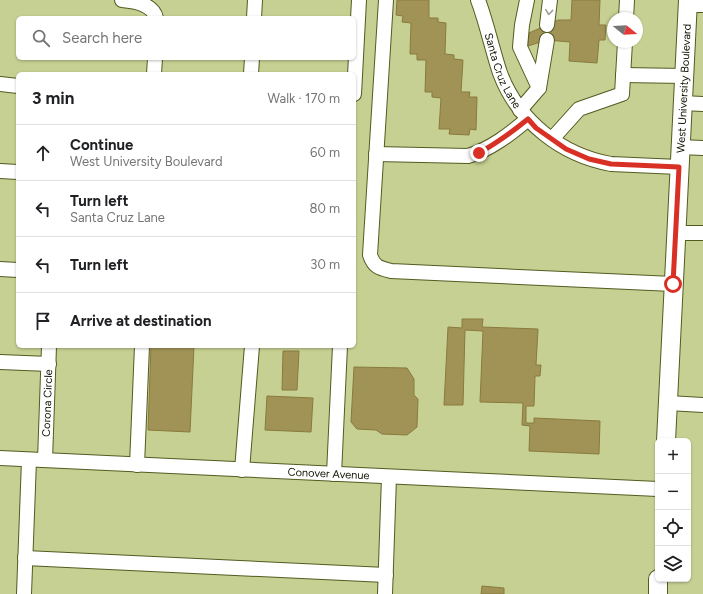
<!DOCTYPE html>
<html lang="en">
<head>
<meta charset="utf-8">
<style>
  :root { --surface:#fff; --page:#f6f6f6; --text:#202124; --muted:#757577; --line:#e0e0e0 }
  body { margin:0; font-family:Figtree,sans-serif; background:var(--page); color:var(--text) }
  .controls { position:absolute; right:12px; bottom:12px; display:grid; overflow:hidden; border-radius:6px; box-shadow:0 1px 3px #0004 }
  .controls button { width:36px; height:36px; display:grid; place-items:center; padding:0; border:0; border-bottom:1px solid var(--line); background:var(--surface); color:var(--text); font:20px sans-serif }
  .compass { position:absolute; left:607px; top:12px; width:36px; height:36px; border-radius:50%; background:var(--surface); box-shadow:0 1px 3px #0004; rotate:108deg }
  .stop { position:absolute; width:12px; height:12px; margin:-9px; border:3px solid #d93025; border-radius:50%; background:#fff }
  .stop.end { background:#d93025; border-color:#fff; box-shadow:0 1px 4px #0008 }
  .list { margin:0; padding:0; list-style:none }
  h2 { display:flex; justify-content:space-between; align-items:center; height:52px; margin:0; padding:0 16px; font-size:17px }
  h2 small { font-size:13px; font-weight:400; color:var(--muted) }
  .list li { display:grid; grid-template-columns:26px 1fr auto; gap:12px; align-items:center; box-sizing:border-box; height:56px; padding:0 16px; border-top:1px solid var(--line) }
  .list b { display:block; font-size:15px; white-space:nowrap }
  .list p { margin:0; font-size:13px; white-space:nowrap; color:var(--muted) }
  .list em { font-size:13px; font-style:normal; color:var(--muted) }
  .icon { flex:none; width:22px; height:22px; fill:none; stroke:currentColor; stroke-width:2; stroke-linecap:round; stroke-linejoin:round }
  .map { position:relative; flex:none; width:703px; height:594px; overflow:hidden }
  .search { position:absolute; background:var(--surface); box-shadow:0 1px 3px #0004; left:16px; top:16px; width:340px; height:44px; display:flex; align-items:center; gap:10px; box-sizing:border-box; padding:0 14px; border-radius:6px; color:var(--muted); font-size:15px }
  .panel { position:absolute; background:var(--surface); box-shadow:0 1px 3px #0004; left:16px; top:72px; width:340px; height:276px; border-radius:6px }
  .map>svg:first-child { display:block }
  .building { fill:#a19356; stroke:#897a3e }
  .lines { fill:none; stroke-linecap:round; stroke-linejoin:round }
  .minor-casing { stroke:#535b20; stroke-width:16 }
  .major-casing { stroke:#535b20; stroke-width:20 }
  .minor { stroke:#fff; stroke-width:14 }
  .major { stroke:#fff; stroke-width:18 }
  .oneway { stroke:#9fa099 }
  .route { stroke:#d93025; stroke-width:5 }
  .labels { text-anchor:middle; stroke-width:3; stroke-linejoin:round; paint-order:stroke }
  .street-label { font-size:11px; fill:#0e1100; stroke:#d2dd9f }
</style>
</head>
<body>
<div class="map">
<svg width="703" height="594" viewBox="0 0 703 594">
  <rect width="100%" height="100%" fill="#c5d092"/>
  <path class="building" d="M397,0H429V18H438V22L446,23L445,54L454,55V59L463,60L461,92H470L469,97H477L476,130L470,129L469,135L449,134L450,129H439L441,98L432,97V92H425L426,60H417V54H410L411,23L402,22L403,16L396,15Z
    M572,0H600L599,25H606L605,40H599L597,63L569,61L570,42L547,40L528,46L529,33L558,20H571Z
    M462,319H483L482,327L538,329L536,365H541L540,376H535L534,406H526V423H534V418L600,421L599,454L529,451L530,426L522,425L523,403L480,402L483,331L465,330L463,405H444L448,327L462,328Z
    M151,346H194L190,432L148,430Z
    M283,351H299L297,390H282Z
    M354,367L407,368L414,379V395L418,399L417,427L407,435L382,434L376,430L357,429L351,422Z
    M267,396L313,398L311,432L265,430Z
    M482,586L504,588V594H481Z"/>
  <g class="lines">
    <g class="minor-casing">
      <g id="minor">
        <path d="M122,0C134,1 153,4 156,18"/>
        <path d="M386,0L370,255C374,267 379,268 391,271L673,284"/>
        <path id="s1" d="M478,0C487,24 492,49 500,73C518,121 561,155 611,164L679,167"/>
        <path d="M687,5H703"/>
        <path d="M254,18L255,0"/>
        <path d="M626,18L627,0"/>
        <path d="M547,25L550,0"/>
        <path d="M154,74L155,58"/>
        <path d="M251,74L252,58"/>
        <path d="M623,75L684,76"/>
        <path d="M0,84L18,86"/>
        <path d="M539,88L547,40"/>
        <path d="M354,94L359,0"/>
        <path d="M682,103L703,104"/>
        <path d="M520,110L539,88L520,47L522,25L527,0"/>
        <path d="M552,139L579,109L622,94L625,42"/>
        <path d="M680,147L703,148"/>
        <path d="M376,154L468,156C491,149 510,134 528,119"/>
        <path d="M0,171L18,172"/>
        <path d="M676,233H703"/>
        <path d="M0,269L18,270"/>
        <path d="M0,362L49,364"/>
        <path d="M668,403L703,405"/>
        <path id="s2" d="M0,458L658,489"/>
        <path id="s3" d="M45,460L49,346"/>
        <path d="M137,465L142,346"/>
        <path d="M242,470L252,346"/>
        <path d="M334,474L340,346"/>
        <path d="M25,558L386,575"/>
        <path d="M24,594L29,460"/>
        <path d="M385,594L389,477"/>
      </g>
    </g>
    <g class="major-casing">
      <g id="major">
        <path id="s4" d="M666,441L688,0"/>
        <path d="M658,594V579"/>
      </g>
    </g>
    <use href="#minor" class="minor"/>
    <use href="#major" class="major"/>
  </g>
  <defs><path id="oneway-chevron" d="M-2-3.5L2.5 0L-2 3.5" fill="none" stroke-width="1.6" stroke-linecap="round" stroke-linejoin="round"/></defs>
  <use class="oneway" href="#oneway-chevron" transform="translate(549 12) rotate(96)"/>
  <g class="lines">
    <path class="route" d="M479,153C497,143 512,132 528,119L536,128L566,149L589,159L611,164L679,167L673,284"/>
  </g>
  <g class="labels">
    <g class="street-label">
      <text dy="4" stroke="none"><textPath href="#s1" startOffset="75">Santa Cruz Lane</textPath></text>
      <text dy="4" stroke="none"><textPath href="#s4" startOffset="353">West University Boulevard</textPath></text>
      <text dy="4" stroke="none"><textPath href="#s3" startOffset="57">Corona Circle</textPath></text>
      <text dy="4" stroke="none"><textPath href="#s2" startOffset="329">Conover Avenue</textPath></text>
    </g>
  </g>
</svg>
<div class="controls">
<button>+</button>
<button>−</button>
<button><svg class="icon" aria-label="locate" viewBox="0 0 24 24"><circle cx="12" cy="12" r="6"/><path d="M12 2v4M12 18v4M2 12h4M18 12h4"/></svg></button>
<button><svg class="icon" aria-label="layers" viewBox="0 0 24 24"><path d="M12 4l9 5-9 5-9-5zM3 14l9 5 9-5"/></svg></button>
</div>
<svg class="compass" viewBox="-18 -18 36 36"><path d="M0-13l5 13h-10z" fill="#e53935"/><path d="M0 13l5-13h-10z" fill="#757577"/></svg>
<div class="stop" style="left:673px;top:284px"></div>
<div class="stop end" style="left:479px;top:153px"></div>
<div class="search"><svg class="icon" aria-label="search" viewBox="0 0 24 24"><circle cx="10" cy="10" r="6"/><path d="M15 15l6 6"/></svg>Search here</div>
<section class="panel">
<h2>3 min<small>Walk · 170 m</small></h2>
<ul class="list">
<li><svg class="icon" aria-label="ahead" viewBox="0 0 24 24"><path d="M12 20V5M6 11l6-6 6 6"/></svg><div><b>Continue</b><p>West University Boulevard</p></div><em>60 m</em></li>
<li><svg class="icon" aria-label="left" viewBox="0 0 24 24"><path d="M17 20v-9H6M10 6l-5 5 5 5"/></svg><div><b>Turn left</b><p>Santa Cruz Lane</p></div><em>80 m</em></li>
<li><svg class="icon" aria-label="left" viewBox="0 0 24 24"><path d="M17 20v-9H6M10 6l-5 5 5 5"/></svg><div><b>Turn left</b></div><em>30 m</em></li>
<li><svg class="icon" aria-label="arrive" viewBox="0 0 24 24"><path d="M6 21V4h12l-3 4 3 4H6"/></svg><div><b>Arrive at destination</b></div></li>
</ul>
</section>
</div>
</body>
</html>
